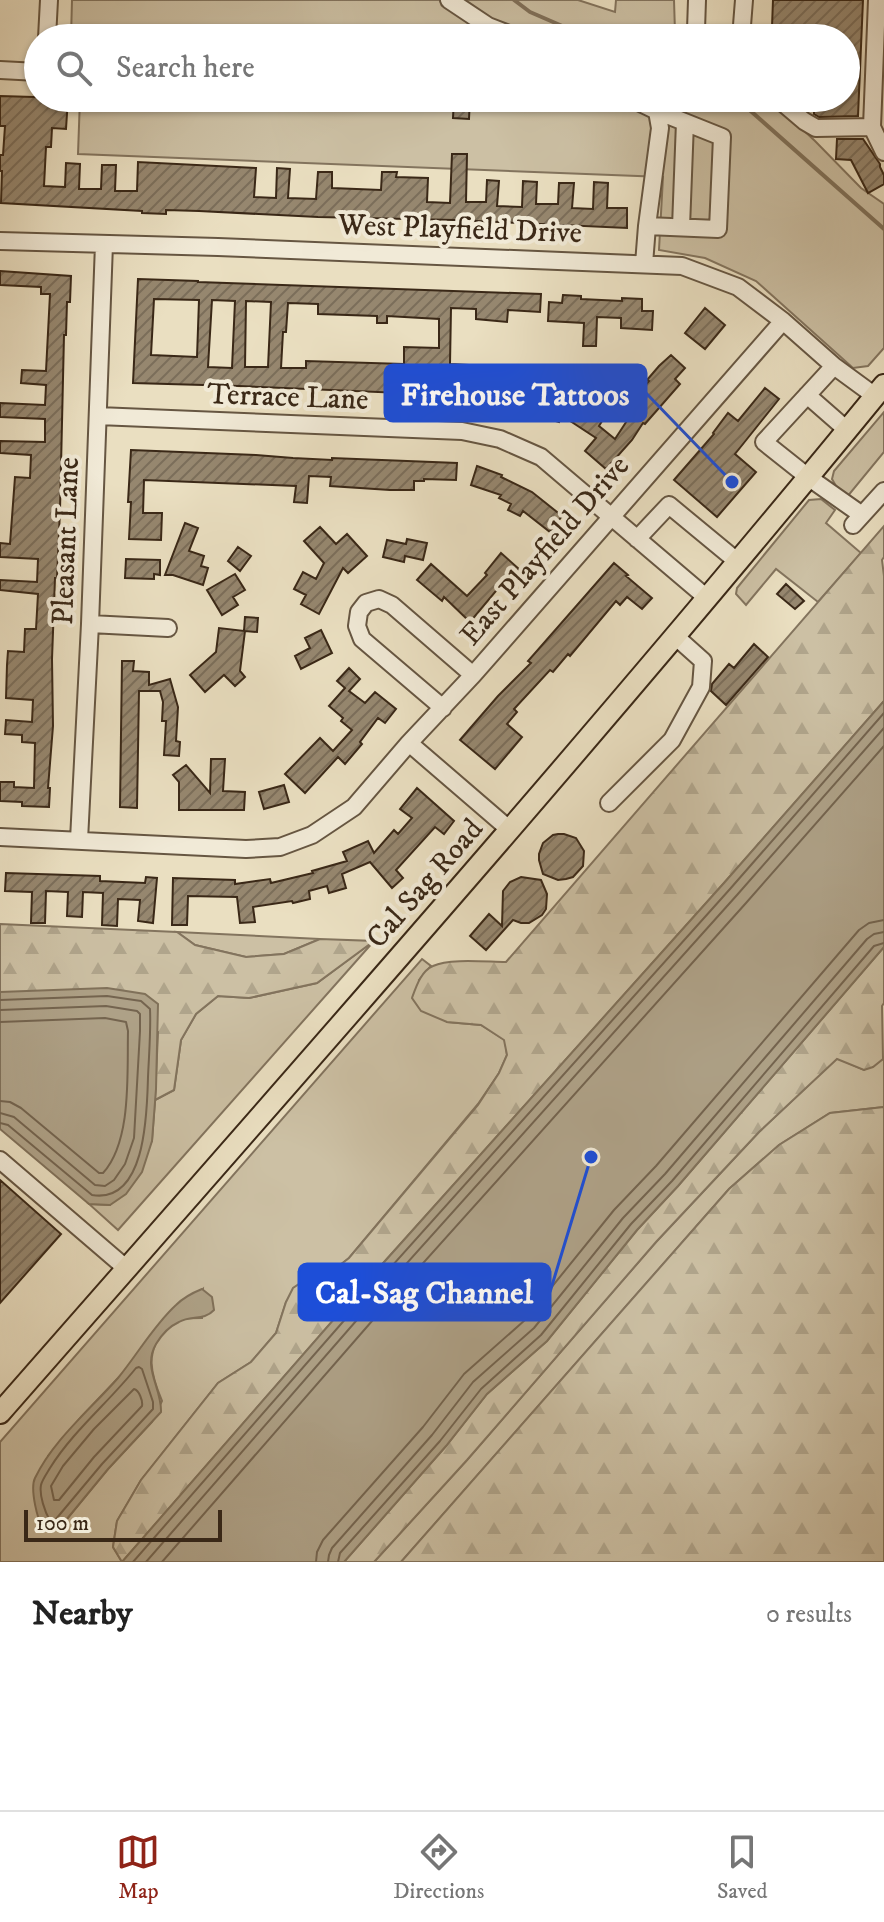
<!DOCTYPE html>
<html lang="en">
<head>
<meta charset="utf-8">
<style>
  :root { --surface:#fff; --page:#f6f6f6; --text:#222; --muted:#767676; --line:#e0e0e0; --accent:#8f2418 }
  body { margin:0; font-family:"IM FELL DW Pica",serif; background:var(--page); color:var(--text) }
  .scale { position:absolute; left:24px; bottom:20px; width:198px; box-sizing:border-box; padding-left:8px; border:4px solid #3a2817; border-top:0; font-size:22px; line-height:28px; white-space:nowrap; color:#3a2817; -webkit-text-stroke:6px #f1ead7; paint-order:stroke }
  .list { margin:0; padding:0; list-style:none }
  h2 { display:flex; justify-content:space-between; align-items:center; height:104px; margin:0; padding:0 32px; font-size:34px }
  h2 small { font-size:26px; font-weight:400; color:var(--muted) }
  .icon { flex:none; width:44px; height:44px; fill:none; stroke:currentColor; stroke-width:2; stroke-linecap:round; stroke-linejoin:round }
  .map { position:relative; flex:none; width:884px; height:1562px; overflow:hidden }
  .search { position:absolute; background:var(--surface); box-shadow:0 2px 6px #0004; left:24px; right:24px; top:24px; height:88px; display:flex; align-items:center; gap:20px; box-sizing:border-box; padding:0 28px; border-radius:44px; color:var(--muted); font-size:30px }
  .sheet { height:248px; background:var(--surface) }
  nav { display:flex; justify-content:space-around; align-items:center; box-sizing:border-box; height:112px; border-top:2px solid var(--line); background:var(--surface); font-size:22px; color:var(--muted) }
  nav a { display:grid; justify-items:center; gap:4px }
  nav .on { color:var(--accent) }
  .map>svg:first-child { display:block }
  .green { fill:#ccc0a4; stroke:#83745e; stroke-width:2; fill-rule:evenodd }
  .forest { fill:url(#forest-firs); stroke:#83745e; stroke-width:2 }
  .water { fill:#aea187; stroke:#80715a; stroke-width:2 }
  .lines { fill:none; stroke-linecap:round; stroke-linejoin:round }
  .shore { stroke:#74644f; stroke-width:2 }
  .stream { stroke:#80715a; stroke-width:4 }
  .building { fill:url(#building-hatch); stroke:#3a2817; stroke-width:2; fill-rule:evenodd }
  .minor-casing { stroke:#665642; stroke-width:20 }
  .major-casing { stroke:#3a2817; stroke-width:24 }
  .minor { stroke:#f1ead7; stroke-width:16 }
  .major { stroke:#eadfc1; stroke-width:20 }
  .labels { text-anchor:middle; stroke-width:8; stroke-linejoin:round; paint-order:stroke }
  .street-label { font-size:30px; fill:#3a2817; stroke:#f1ead7 }
  .leader { fill:none; stroke:#1d4ed8; stroke-width:3 }
  .callout-dot { fill:#1d4ed8; stroke:#f1ead7; stroke-width:3 }
  .callout { fill:#1d4ed8; stroke:#1d4ed8; stroke-width:3 }
  .callout-label { font-size:32px; text-anchor:middle; font-weight:bold; fill:#fff }
</style>
</head>
<body>
<div class="map">
<svg width="884" height="1562" viewBox="0 0 884 1562">
  <defs>
    <pattern id="forest-firs" width="22" height="20" patternUnits="userSpaceOnUse" patternTransform="scale(2)"><rect width="22" height="20" fill="#ccc0a4"/><path d="M5 1l3.5 6h-7zM16 11l3.5 6h-7z" fill="#b0a58c"/></pattern>
    <pattern id="building-hatch" width="6" height="6" patternUnits="userSpaceOnUse" patternTransform="scale(2)"><rect width="6" height="6" fill="#96876f"/><path d="M-1 1l2-2M0 6l6-6M5 7l2-2" fill="none" stroke="#7b6e5a"/></pattern>
  </defs>
  <rect width="100%" height="100%" fill="#eadfc1"/>
  <filter id="stains"><feTurbulence type="fractalNoise" baseFrequency=".0025" numOctaves="4"/><feColorMatrix values="0 0 0 0 .2 0 0 0 0 .09 0 0 0 0 .02 0 0 0 .5 -.17"/></filter>
  <radialGradient id="worn" r=".72"><stop offset=".6" stop-color="#630" stop-opacity="0"/><stop offset="1" stop-color="#630" stop-opacity=".3"/></radialGradient>
  <path class="green" d="M72,0H578L615,12L616,0H674L675,32L723,38H71Z
    M80,98H769L815,141L861,188L884,204V348L868,366L853,368L756,281L705,258L659,250L663,177L78,154Z
    M884,412V452L847,497L836,486L832,479L834,471Z
    M821,499L835,510L826,523L861,553L818,602L776,569L746,605L736,594L737,588L809,500Z
    M177,932L320,939L284,954L246,957L195,945Z
    M374,941L118,1230L89,1204L110,1205L152,1141L155,1100L174,1090L181,1040L196,1014L218,996L249,998L317,983Z
    M422,959L431,966L419,980L447,1022L481,1025L505,1040L507,1055L499,1073L478,1104L349,1258L328,1275L305,1280L286,1302L276,1333L251,1362L218,1383L141,1480L117,1521L113,1547L122,1562H0V1442ZM203,1289L202,1318C196,1318 188,1318 182,1319C177,1321 171,1326 166,1330C144,1351 151,1375 162,1401L152,1422L108,1469L62,1525L48,1456L81,1417Z
    M884,1057V1107L830,1113L779,1145L729,1189L401,1562H374L467,1460L656,1242L759,1132L837,1058L864,1070L883,1059Z"/>
  <path class="forest" d="M884,526V557L882,560L884,576V701L724,883L377,1270L122,1562L113,1547L117,1521L141,1480L218,1383L251,1362L276,1333L286,1302L293,1288L305,1280L327,1275L349,1258L478,1105L499,1073L507,1055L504,1040L481,1025L447,1022L421,1011L412,998C416,987 421,971 433,966C450,958 487,962 506,962Z
    M0,924L177,932L195,945L246,957L284,954L320,939L374,941L317,983L249,998L218,996L196,1014L181,1040L174,1090L155,1100L158,1032L0,992Z
    M884,947V1003L882,1006L883,1059L873,1067L864,1070L837,1059L759,1132L656,1242L467,1460L374,1562H344L446,1446L487,1394L547,1341L637,1230L678,1186Z
    M884,1107V1562H401L729,1189L779,1145L830,1113Z"/>
  <path class="water" d="M884,701V947L678,1186L637,1230L547,1341L487,1394L446,1446L344,1562H122L377,1270L724,883Z
    M107,988L145,994L158,1004L156,1089L152,1141L142,1172L126,1194L110,1205L89,1204L0,1129V992Z
    M202,1289L212,1297L214,1310C204,1321 191,1315 179,1322C168,1327 162,1334 156,1344C142,1368 162,1388 161,1412L108,1469L62,1525L52,1532C50,1532 48,1532 46,1531C37,1524 30,1488 35,1478C54,1439 90,1410 118,1378C137,1355 154,1325 176,1305C184,1297 192,1293 202,1289Z"/>
  <g class="lines">
    <path class="shore" d="M0,1000L107,996L141,1001L150,1009C151,1031 149,1054 148,1077C147,1113 146,1204 92,1195L8,1125L0,1123
      M0,1010L106,1006L137,1011L140,1014V1031L134,1138L125,1164L114,1180L105,1186L95,1185L14,1117L0,1113
      M0,1022L105,1018L126,1022L128,1031C127,1073 132,1141 103,1173H99L21,1108L10,1102L0,1101
      M139,1367L142,1369L153,1402V1409L102,1464L56,1519L50,1521C45,1512 39,1495 41,1485C42,1480 47,1473 50,1468C73,1431 109,1402 136,1368Z
      M134,1389C139,1390 143,1401 142,1406L94,1457L59,1500H54L51,1486L63,1466L94,1429Z
      M133,1562L383,1276L730,889L884,713
      M146,1562L390,1282L737,895L884,728
      M162,1562L399,1290L746,903L884,746
      M316,1562L317,1552L323,1540L423,1427L464,1374L525,1320L614,1210L656,1166L859,930L869,923L884,920
      M328,1562L329,1555L332,1548L432,1435L473,1382L534,1328L623,1218L665,1174L867,939L874,934L884,932
      M338,1562L340,1553L440,1441L481,1389L541,1335L631,1224L672,1181L874,946L884,943"/>
    <path class="stream" d="M514,0L530,12L590,38
      M736,98L884,229"/>
  </g>
  <path class="building" d="M773,0H863L858,116L819,117L814,114V98H846V38H766V27H772Z
    M0,96L68,98L66,129L52,128L51,147H46L44,186L65,187L66,163L80,164L79,189H101L102,165H116L115,191H137L138,162L256,168L254,197L276,198L277,168L290,169L288,198L316,199L318,172H332V188L381,190L382,172H397L396,177L428,178L427,202L450,203L452,154H467L466,202H486L487,180L499,181L497,206L522,207L523,181L537,182L536,204H558L559,183H574L572,208L593,209L594,182L608,183L607,208H627V228L454,220L318,217L199,211L166,210V214L142,213V211L1,203L2,171H0V155H3L5,126H0Z
    M454,98H470L469,119L453,118Z
    M837,139H863L880,164V167L884,175V184L868,193L851,160L836,159Z
    M0,271L71,276L70,302H67L66,335H64L60,510L57,578H55L52,659L53,726L48,788H50L49,807L22,806V802L0,801V782H14V787L34,788L35,743L22,742V735L5,734L6,720L32,722L33,700L6,698L7,665L8,651L24,652L25,629H36L38,594L0,590V580L37,582L38,559L0,557V543L10,544L15,477L30,478L31,455L0,453V441L45,442V419L0,417V403L45,405L46,385L21,383L22,370L46,371L50,294H41V287L0,285Z
    M138,279L198,281V282L541,294L540,312L508,310L507,322L476,319V309L451,308L450,364L468,365L467,384H508L509,380L580,403L583,397L607,413L599,426L615,439L632,413L626,408L649,381L647,380L659,366L671,355L685,368L675,379L680,384L645,424L643,423L632,440L606,469L585,451L596,438L561,415L559,422L535,415V412L503,403L505,396L401,391V393L239,386L133,383ZM154,299L199,300L197,357L151,355ZM212,300L235,301L232,368L208,367ZM246,301L271,302L268,367H245ZM288,303L318,304V314L377,316V323H387V316L439,319V348L404,347V364L306,361V368H281L283,332H286Z
    M563,295L581,296V299L622,301V298L642,299V311H653L652,330L621,328V318L597,317L596,346H583L584,323L548,321L549,302L562,303Z
    M705,308L725,325L705,349L685,333Z
    M765,388L779,399L735,454L756,472L717,517L674,480L714,434L713,433L728,413L738,421Z
    M131,450L256,455L293,458L332,460V458L457,463L456,480L424,479V481H414V490H390L330,486L331,477L309,476L307,503L294,502L296,486L144,480L143,513H162L161,540L129,539L131,502H128Z
    M477,466L502,475L501,477L532,492L562,516L550,532L523,511L520,516L508,510L511,504L499,498L501,495L471,485Z
    M185,523L198,528L189,551L204,556L201,566L208,568L203,585L173,575H165Z
    M320,527L336,544L347,534L367,556L348,573L343,568L319,614L301,604L306,595L294,589L303,572L316,579L324,563L304,541Z
    M407,539L427,543L423,560L405,556L404,562L383,557L387,540L406,544Z
    M238,547L251,556L240,571L228,561Z
    M501,553L519,569L503,588L500,586L470,622L444,597L442,601L417,580L431,564L467,596L487,575L485,573Z
    M126,559L160,560V575L154,574V579L125,578Z
    M614,563L628,575L626,576L652,598L642,609L627,597L620,605L616,601L570,656L568,654L553,672L550,670L514,709L517,712L507,724L522,737L495,769L460,740L498,696L531,663L528,661Z
    M235,574L245,590L233,597L238,605L222,615L207,590Z
    M786,584L804,601L795,609L777,594Z
    M245,617L258,618L257,632L245,631L240,671L245,677L235,686L224,675L205,692L190,675L216,652L219,628L244,631Z
    M321,630L332,653L301,669L295,656L310,648L305,638Z
    M754,644L768,657L726,705L711,691L712,684L729,664L734,668Z
    M122,661H134L133,671L149,672V685L170,679L178,707L176,741L180,742L179,756L164,755L166,721H162L163,702L160,691H139L137,808L120,807Z
    M349,668L360,679L349,691L365,703L375,692L396,709L385,723L378,718L360,742L362,744L345,764L338,757L305,793L285,774L320,738L333,751L352,730L341,721L343,718L329,706L345,688L337,681Z
    M211,759H225L223,791L245,792L244,810H179V782L173,775L186,765L210,793Z
    M284,785L289,802L264,809L259,792Z
    M417,788L454,821L444,834L435,827L396,870L403,878L392,888L370,862L342,874L346,888L329,893L327,886L309,891L310,899L293,903L292,901L253,907L255,922L240,923L237,897L188,896L187,925H172L173,878L235,880V884L270,879L271,883L313,873L312,871L347,861L343,852L368,841L374,853L394,830L398,834L412,818L400,809Z
    M558,834H564L576,838L584,851L583,866L573,877L566,879L558,880L543,874L539,860V854L543,843L553,835Z
    M6,873L100,876V881L145,883L146,877L157,878L153,923L138,921L140,900L118,899L117,926L102,925L103,893L83,892L82,917L67,916L68,892L46,891L45,923H31L32,892L5,891Z
    M521,877L541,880L547,894L546,909L542,915L529,923H521L513,920L486,950L470,936L489,914L502,926L503,891L510,882Z
    M0,1180L61,1234L0,1303Z"/>
  <g class="lines">
    <g class="minor-casing">
      <path id="minor" d="M449,0L488,26L519,38
        M877,0L872,127L884,152
        M696,30L697,0
        M47,38L49,0
        M741,38L744,0
        M0,70L38,72
        M630,98L657,111L660,128L647,226L644,264
        M777,98L804,121L816,128L872,127
        M647,226L718,229L722,137L657,111
        M681,227L685,122
        M0,241L218,247L682,266L738,287L783,321L834,366L875,396
        M834,366L764,442L808,477L862,515
        M807,395L847,430
        M98,416L462,431L500,439L541,457L707,598
        M853,525L884,491
        M637,539L669,505L738,562
        M90,624L168,628
        M443,708L362,639L357,626L359,612L366,603L379,599L392,605L473,675
        M409,743L510,830
        M609,803L672,740L701,687L703,661L675,636
        M0,837L246,849L280,847L312,835L354,807L409,743L473,675L783,321
        M79,840L90,624L104,244
        M0,1160L127,1269"/>
    </g>
    <g class="major-casing">
      <path id="major" d="M0,1413C298,1073 598,735 884,385"/>
    </g>
    <use href="#minor" class="minor"/>
    <use href="#major" class="major"/>
  </g>
  <g class="labels">
    <g class="street-label">
      <text transform="translate(460 228) rotate(2)" y="10">West Playfield Drive</text>
      <text transform="translate(288 396) rotate(2)" y="10">Terrace Lane</text>
      <text transform="translate(65 541) rotate(-88)" y="10">Pleasant Lane</text>
      <text transform="translate(544 550) rotate(-49)" y="10">East Playfield Drive</text>
      <text transform="translate(424 883) rotate(-49)" y="10">Cal Sag Road</text>
    </g>
  </g>
  <path class="leader" d="M732 482L646 393M591 1157L550 1292"/>
  <g class="callout-dot">
    <circle cx="732" cy="482" r="8"/>
    <circle cx="591" cy="1157" r="8"/>
  </g>
  <g class="callout">
    <rect x="385" y="365" width="261" height="56" rx="8"/>
    <rect x="299" y="1264" width="251" height="56" rx="8"/>
  </g>
  <g class="callout-label">
    <text x="515" y="405">Firehouse Tattoos</text>
    <text x="424" y="1303">Cal-Sag Channel</text>
  </g>
  <rect width="100%" height="100%" filter="url(#stains)"/>
  <rect width="100%" height="100%" fill="url(#worn)"/>
</svg>
<div class="scale">100 m</div>
<div class="search"><svg class="icon" aria-label="search" viewBox="0 0 24 24"><circle cx="10" cy="10" r="6"/><path d="M15 15l6 6"/></svg>Search here</div>
</div>
<section class="sheet">
<h2>Nearby<small>0 results</small></h2>
<ul class="list">
</ul>
</section>
<nav>
<a class="on"><svg class="icon" aria-label="map" viewBox="0 0 24 24"><path d="M3 6l6-2 6 2 6-2v14l-6 2-6-2-6 2zM9 4v14M15 6v14"/></svg>Map</a>
<a><svg class="icon" aria-label="directions" viewBox="0 0 24 24"><path d="M12 3l9 9-9 9-9-9zM9 14v-3h6M13 9l2 2-2 2"/></svg>Directions</a>
<a><svg class="icon" aria-label="saved" viewBox="0 0 24 24"><path d="M7 4h10v16l-5-4-5 4z"/></svg>Saved</a>
</nav>
</body>
</html>
